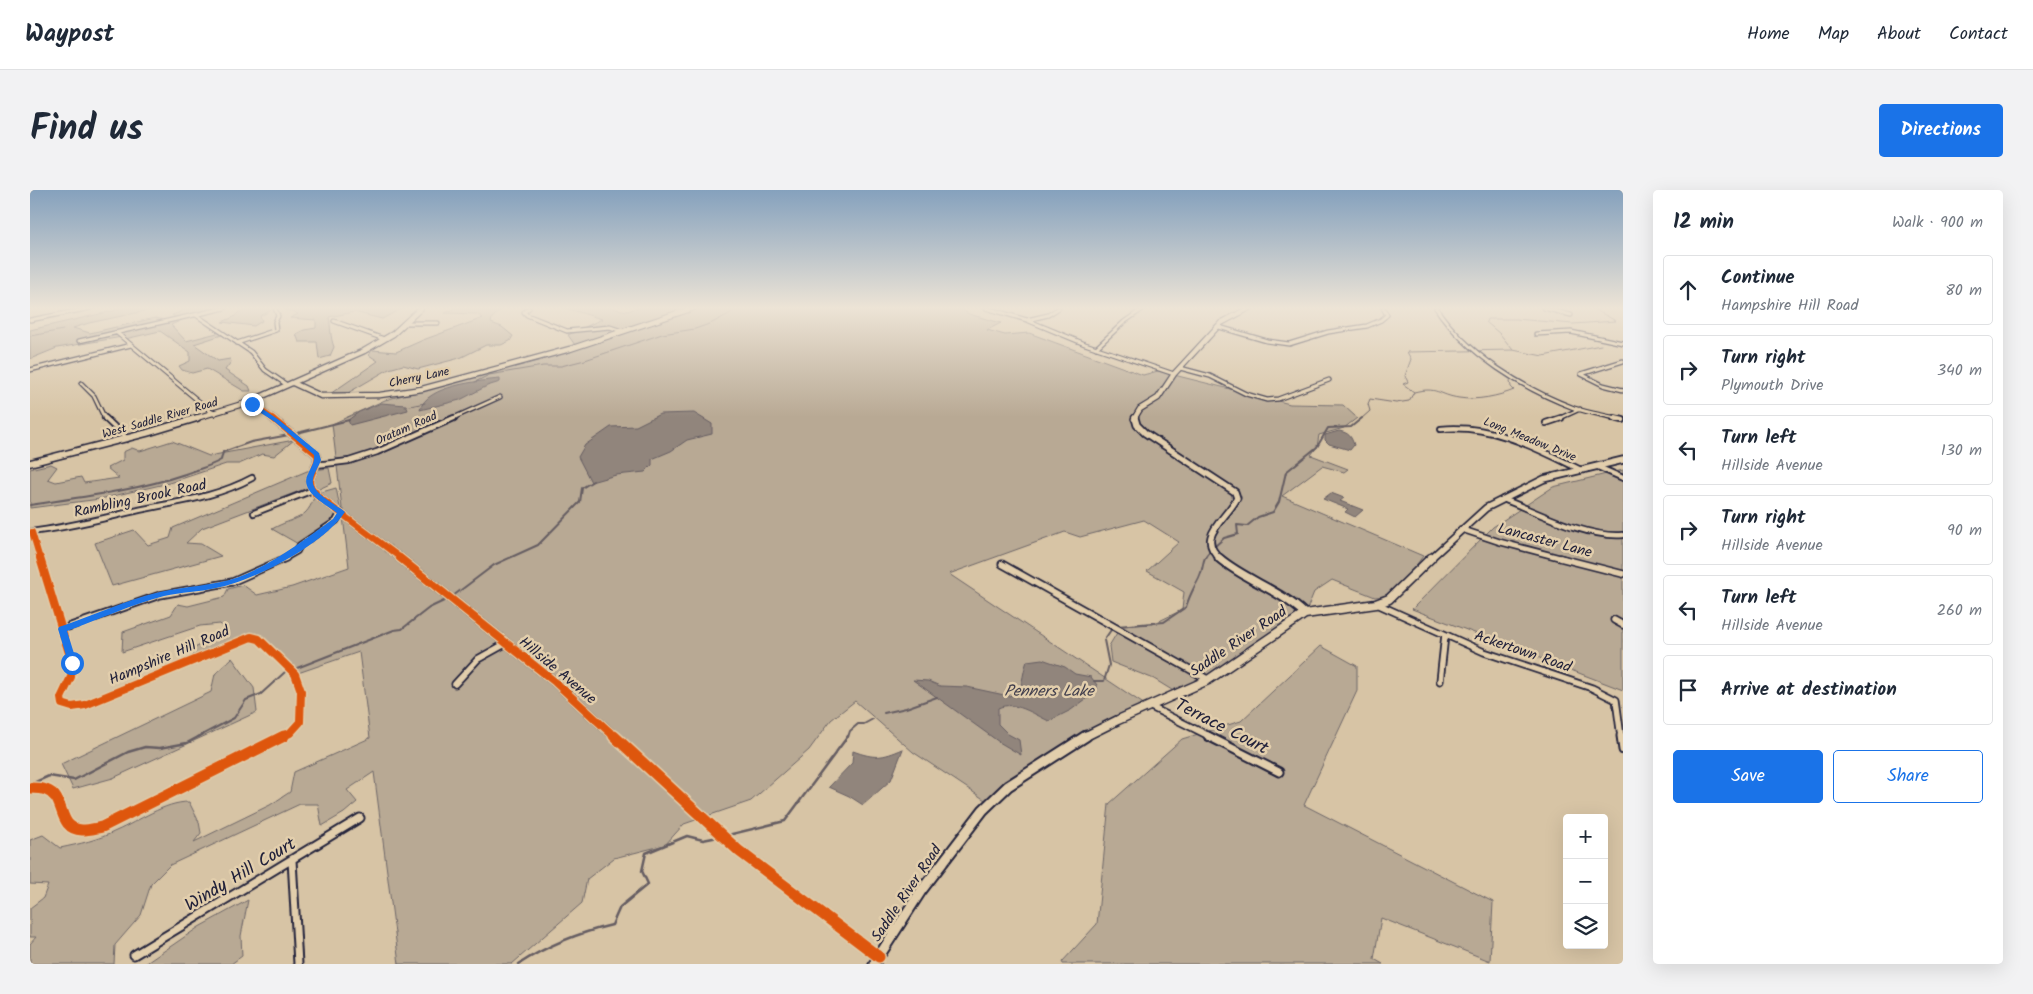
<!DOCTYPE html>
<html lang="en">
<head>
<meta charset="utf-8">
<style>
  :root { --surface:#fff; --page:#f2f2f3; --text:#1f2937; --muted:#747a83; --line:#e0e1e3; --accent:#1a73e8 }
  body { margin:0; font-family:Kalam,sans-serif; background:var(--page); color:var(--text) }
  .controls { position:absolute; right:15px; bottom:15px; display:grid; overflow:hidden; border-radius:5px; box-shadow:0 5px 20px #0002 }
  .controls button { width:45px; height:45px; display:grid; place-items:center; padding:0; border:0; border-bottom:1px solid var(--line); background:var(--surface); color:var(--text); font:25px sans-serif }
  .stop { position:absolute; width:15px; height:15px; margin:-11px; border:4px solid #1a73e8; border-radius:50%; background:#fff }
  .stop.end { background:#1a73e8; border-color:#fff; box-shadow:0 1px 5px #0008 }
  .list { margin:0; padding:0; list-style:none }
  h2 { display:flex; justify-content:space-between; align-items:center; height:65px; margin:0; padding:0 20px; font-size:21px }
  h2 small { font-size:16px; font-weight:400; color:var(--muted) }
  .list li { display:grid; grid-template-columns:32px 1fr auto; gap:15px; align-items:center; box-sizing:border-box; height:70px; margin:0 10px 10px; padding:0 10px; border:1px solid var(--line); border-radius:5px }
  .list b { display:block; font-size:19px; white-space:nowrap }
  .list p { margin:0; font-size:16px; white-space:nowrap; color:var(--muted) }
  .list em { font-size:16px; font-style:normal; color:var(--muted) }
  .actions { display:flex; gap:10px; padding:15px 20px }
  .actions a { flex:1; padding:11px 0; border:1px solid var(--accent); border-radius:5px; text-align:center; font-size:18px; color:var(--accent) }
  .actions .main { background:var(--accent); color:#fff }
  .icon { flex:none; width:28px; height:28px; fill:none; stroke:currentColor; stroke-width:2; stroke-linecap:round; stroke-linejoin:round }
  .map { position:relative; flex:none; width:1593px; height:774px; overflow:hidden; border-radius:5px }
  header { display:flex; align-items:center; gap:30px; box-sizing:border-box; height:70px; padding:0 25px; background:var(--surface); border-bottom:1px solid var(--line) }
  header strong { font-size:24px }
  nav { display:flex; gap:28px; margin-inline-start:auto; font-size:18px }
  .intro { display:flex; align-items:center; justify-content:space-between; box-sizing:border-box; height:120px; padding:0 30px }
  h1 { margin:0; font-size:35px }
  .button { padding:12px 22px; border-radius:5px; background:var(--accent); color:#fff; font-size:18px; font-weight:700 }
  main { display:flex; gap:30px; padding:0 30px }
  aside { flex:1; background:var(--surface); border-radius:5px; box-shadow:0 5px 20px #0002 }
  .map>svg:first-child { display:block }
  .green { fill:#b8a994; stroke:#6d6668 }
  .water { fill:#91857c; stroke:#655d62 }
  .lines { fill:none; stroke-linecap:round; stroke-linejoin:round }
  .stream-far2 { stroke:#655d62; stroke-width:1 }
  .stream-far1 { stroke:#655d62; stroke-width:2 }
  .stream { stroke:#655d62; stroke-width:2.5 }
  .minor-far3-casing { stroke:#22223b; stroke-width:5.5 }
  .minor-far2-casing { stroke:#22223b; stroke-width:8 }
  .minor-far1-casing { stroke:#22223b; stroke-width:9 }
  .minor-casing { stroke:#22223b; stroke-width:11 }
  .tertiary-far3-casing { stroke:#22223b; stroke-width:7 }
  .tertiary-far2-casing { stroke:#22223b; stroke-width:9 }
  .tertiary-far1-casing { stroke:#22223b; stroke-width:11 }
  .tertiary-casing { stroke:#22223b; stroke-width:12 }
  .secondary-far2-casing { stroke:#22223b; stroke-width:9 }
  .secondary-far1-casing { stroke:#22223b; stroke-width:11 }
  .secondary-casing { stroke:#22223b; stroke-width:13 }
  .minor-far3 { stroke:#e2ceac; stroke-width:3 }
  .minor-far2 { stroke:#e2ceac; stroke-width:4.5 }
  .minor-far1 { stroke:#e2ceac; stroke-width:5.5 }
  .minor { stroke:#e2ceac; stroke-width:7 }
  .tertiary-far3 { stroke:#e2ceac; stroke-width:4.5 }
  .tertiary-far2 { stroke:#e2ceac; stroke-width:5.5 }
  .tertiary-far1 { stroke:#e2ceac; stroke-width:7 }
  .tertiary { stroke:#e2ceac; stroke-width:9 }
  .secondary-far2 { stroke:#e2ceac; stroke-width:5.5 }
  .secondary-far1 { stroke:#e2ceac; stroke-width:8 }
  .secondary { stroke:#e2ceac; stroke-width:9 }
  .cycleway-far3-casing { stroke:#e2ceac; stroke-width:7 }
  .cycleway-far2-casing { stroke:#e2ceac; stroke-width:9 }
  .cycleway-far1-casing { stroke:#e2ceac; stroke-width:11 }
  .cycleway-casing { stroke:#e2ceac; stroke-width:14 }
  .cycleway-far3 { stroke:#de560e; stroke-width:5 }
  .cycleway-far2 { stroke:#de560e; stroke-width:6 }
  .cycleway-far1 { stroke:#de560e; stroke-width:8 }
  .cycleway { stroke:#de560e; stroke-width:11 }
  .route { fill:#1a73e8 }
  .labels { text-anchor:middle; stroke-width:5; stroke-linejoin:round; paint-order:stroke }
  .far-street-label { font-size:12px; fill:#22223b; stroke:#e2ceac }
  .street-label { font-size:15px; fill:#22223b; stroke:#e2ceac }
  .water-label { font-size:16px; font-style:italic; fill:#43404e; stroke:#e2ceac }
  .near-street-label { font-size:18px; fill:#22223b; stroke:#e2ceac }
</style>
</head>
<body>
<header>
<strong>Waypost</strong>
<nav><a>Home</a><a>Map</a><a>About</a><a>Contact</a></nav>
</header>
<div class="intro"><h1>Find us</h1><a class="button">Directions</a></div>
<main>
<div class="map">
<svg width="1593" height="774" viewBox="0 0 1593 774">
  <rect width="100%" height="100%" fill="#d7c4a5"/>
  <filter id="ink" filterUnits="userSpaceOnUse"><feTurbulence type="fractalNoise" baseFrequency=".02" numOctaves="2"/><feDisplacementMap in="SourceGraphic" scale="10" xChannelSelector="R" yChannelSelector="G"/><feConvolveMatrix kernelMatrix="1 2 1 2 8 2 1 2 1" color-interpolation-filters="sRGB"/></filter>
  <g filter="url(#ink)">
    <path class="green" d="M96,118H129L59,133L43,138L60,143L125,128L135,130L145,127L142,125L161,118H196L150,129L152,130L141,135L156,151L191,142L195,144L164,154L188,171L200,169L201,172L195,180L219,196L221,201H214L177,179L162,183L152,180L149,176L160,171V162L130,141L95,149L92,147L27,158L0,169V140Z
      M256,118H315L316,120L373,118L352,129L324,122L299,127C301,137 300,147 304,157L300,166L289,169L287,152H269L266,144L274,140L286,138V130L260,128L268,124L263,121L255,120Z
      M426,118H473L462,128L461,133L472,137L483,146L480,151L471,155H456L430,168L388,179L373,175L359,179L316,204L297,206L348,171L339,165L342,160L366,162L393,150L453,128L447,124L415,123Z
      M535,118H581L598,121L606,118H928L939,124L971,133L957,140L975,145L999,143L1113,185L1128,181L1260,214L1313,215L1327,228L1314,238L1289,245L1287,257L1281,265L1318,279L1314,282L1292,276L1252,306L1393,366L1364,405L1345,407L1302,390L1284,402L1275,424L1150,505L1124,489L1081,472L1079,456L1091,436L1123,434L1152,420L1154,402L1117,381L1149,352L1114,330L1050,347L1035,342L919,384L1115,515L1106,518L958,612L883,562L825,511L801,530L779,560L721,611L654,634L635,655L584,668L557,689L552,713L482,774H369L344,582L317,600L327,612L314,623L292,636L288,614H270L140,675L121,694L111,725L85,755L84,774H0V754L6,747H0V718L13,708L18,695L0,694V650L13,645L30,658C49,654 68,650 86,641C109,631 134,612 159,612L169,632L171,643L164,652L240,615L260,602L264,582L340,548L329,462L265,484L229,449L221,447L166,468L159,461L197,441L190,434L170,436L92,462L93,442L141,425L148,414L158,416L194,407L198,399L213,395L227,405L262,397L319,377L302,234L355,210L544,158L545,155L538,145L572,129Z
      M239,119L240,121L230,126L232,131L224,136L192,132L204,127L209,122Z
      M264,250L244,266L232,264L209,274H196L139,293L70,309L0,318V279L21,274L27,277L18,289L26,292L51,287L54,293L89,288L77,278L93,270V262L102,258L110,261L142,251L179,266Z
      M299,278L302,293L289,299L280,297L172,338L156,353L171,354L191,366L82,396L65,353L104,340L118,355L140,348L143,338L277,281Z
      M1593,280V500L1382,419L1463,337L1523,297Z
      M306,298L311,322L306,331L270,355L242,339C265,326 277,332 285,304Z
      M1291,456L1327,476V501L1274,615L1463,712L1460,771L1351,728L1344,769L1353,774H1033L1032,772L1067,734L1079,614L1152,549L1211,531Z
      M202,468L224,498L227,522L83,588L43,599L31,574L181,502L185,484Z
      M218,710L211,746L212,766L201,774H115L169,737Z"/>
    <path class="water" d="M470,189V192L457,196L430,210L390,220C396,195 450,191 470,189Z
      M351,213L376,215L378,220L320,235L318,230L329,222Z
      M664,223L682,234V244L657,250L641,261L622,269V275L615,282L586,285L561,292L548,267L555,255L581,237L606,236L630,224Z
      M1309,241C1319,243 1321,246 1324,255L1320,260L1299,254L1295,250V245Z
      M1301,303L1314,308L1310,311L1333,320L1325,327L1315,322L1318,319L1293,309Z
      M1012,469L1035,477L1045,484L1061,487L1067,495V501L1041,520L1019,531C1003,524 985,510 968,518V534L978,544L989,550L991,565L969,552L883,490L898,491L910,496L937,497L979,506L989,502C993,492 993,481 997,471Z
      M873,559L861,590L833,615L819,606L799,597L822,573L823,561C845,569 852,568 873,559Z"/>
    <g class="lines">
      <path class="stream-far2" d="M0,146L33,140
        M1483,160L1513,166L1571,155
        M445,192L459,185L513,176H531L555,170L632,144L665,139L682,133L710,118
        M1384,202C1408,196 1408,205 1429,208C1446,211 1469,206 1484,200L1481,197L1480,191
        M375,217L395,213
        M1331,229L1340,221L1338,214L1340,209L1366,213L1379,211L1384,202L1373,194L1378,192L1375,186L1381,169L1377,162L1483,160L1470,144L1456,132L1457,129H1486L1543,134L1586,131L1562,118"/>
      <path class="stream-far1" d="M263,244L319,230
        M0,315C52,307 105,301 155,284C168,279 179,277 191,270L193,262L221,252L259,245
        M1184,357L1194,348L1208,344L1207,335L1217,336L1228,327L1243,322L1249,312L1256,282L1287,257L1298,238L1321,237L1332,228
        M423,406L464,375L508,355L550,312L552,298L563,291
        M1087,436L1134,432L1156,417C1160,404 1163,400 1169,388C1175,377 1170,370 1181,360
        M267,478L364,440L372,439L399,418L416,410
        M1064,491H1074L1079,475L1074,450L1083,437
        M854,523L876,518L907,507
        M168,547L204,528L216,510L231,504L255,482
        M818,547L820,541L828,534H834L843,529"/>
      <path class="stream" d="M1,594L19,586L44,590L98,562L115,557L130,558L157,553L170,546
        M698,645L755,631L818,546
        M489,774C518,755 548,743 582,735L590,717L618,694L612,681L616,663L657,646L673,650L688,647"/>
      <g class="minor-far3-casing">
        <path id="minor-far3" d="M499,118L494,122L497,125L537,141L580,137L592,141
          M956,118L997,130L1055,154L1144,184
          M1406,118C1437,164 1493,199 1544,218C1559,223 1574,225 1589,229
          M1514,118L1541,125
          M166,125L221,162L235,180L257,195
          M0,130L61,118
          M997,130L1018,125L1029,118
          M304,131L354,149
          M376,133H408
          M1189,137L1237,151L1259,154L1298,142L1337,136L1351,130L1357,125L1353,118
          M87,143L184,224
          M1506,144L1541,142L1593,153
          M49,151L195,118
          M207,153L246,140L245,132L248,126L245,118
          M1066,158L1094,132L1114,118
          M1593,171L1551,184L1573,195L1593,200
          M1150,178L1180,186L1216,204L1237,210L1248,209L1299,190
          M0,180L101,155
          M51,193L64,206L75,229
          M421,229L470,207
          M1528,229L1550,219"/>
      </g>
      <g class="minor-far2-casing">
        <path id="minor-far2" d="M75,228L97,249
          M1584,228L1593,230
          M1516,233L1531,228
          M1411,239C1463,234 1506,258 1551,280
          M286,275L319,271L347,262L424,228
          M1568,277L1593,288
          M1473,309C1507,322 1556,348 1593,345
          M224,323L283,300
          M1431,339L1470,352L1535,369
          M0,342C36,338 70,329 105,321C145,312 185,308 222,288
          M2,342L10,369
          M253,369L267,361L270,355L306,331L311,322"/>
      </g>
      <g class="minor-far1-casing">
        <path id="minor-far1" d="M10,368L42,473L41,487L31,508L32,514L42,517L55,515L221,447L229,449L265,484L271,501L270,532L260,543L251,547
          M1530,368L1593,384
          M972,374L1179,490
          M1347,414L1454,462L1562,498L1586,510L1591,547
          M1584,430L1593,435
          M32,439L130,405L202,392L256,368
          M1410,491L1415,445
          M425,494L448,469L475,454
          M1121,517L1181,547"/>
      </g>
      <g class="minor-casing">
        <path id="minor" d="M1178,546L1249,582
          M1591,546L1593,560
          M0,598C5,598 11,598 16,600C37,607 26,639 52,640C59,640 66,638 72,637L254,546
          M262,670L268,774
          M104,765L330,628"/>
      </g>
      <g class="tertiary-far3-casing">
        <path id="tertiary-far3" d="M263,193L291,206L350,205L392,199L540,159L663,118
          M219,212L244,229
          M163,229L219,212L334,161L363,144L391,118
          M1104,229L1110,219L1128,208L1144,184L1191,133L1219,118"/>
      </g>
      <g class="tertiary-far2-casing">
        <path id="tertiary-far2" d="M242,228L287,265C290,279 271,290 286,302L285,304L372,369
          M1105,228L1107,235L1115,243L1205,302L1207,308C1196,330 1164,347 1191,369
          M0,273L117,243L167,228"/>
      </g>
      <g class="tertiary-far1-casing">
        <path id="tertiary-far1" d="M370,368L525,492L585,547
          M1189,368C1215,390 1250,400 1275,424"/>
      </g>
      <g class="tertiary-casing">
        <path id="tertiary" d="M584,546L709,661L849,767"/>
      </g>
      <g class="secondary-far2-casing">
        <path id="secondary-far2" d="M1400,369L1456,318L1514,289L1593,270"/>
      </g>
      <g class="secondary-far1-casing">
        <path id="secondary-far1" d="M1054,547L1088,530L1178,490L1275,424L1346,414L1359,409L1401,368"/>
      </g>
      <g class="secondary-casing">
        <path id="secondary" d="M844,774L891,701L953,620L978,596L1056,546"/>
      </g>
      <use href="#minor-far3" class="minor-far3"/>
      <use href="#minor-far2" class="minor-far2"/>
      <use href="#minor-far1" class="minor-far1"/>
      <use href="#minor" class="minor"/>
      <use href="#tertiary-far3" class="tertiary-far3"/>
      <use href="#tertiary-far2" class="tertiary-far2"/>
      <use href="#tertiary-far1" class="tertiary-far1"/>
      <use href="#tertiary" class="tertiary"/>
      <use href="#secondary-far2" class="secondary-far2"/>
      <use href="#secondary-far1" class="secondary-far1"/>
      <use href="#secondary" class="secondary"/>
      <g class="cycleway-far3-casing">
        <path id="cycleway-far3" d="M219,212L244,229"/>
      </g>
      <g class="cycleway-far2-casing">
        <path id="cycleway-far2" d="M242,228L287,265C290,279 271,290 286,302L285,304L372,369
          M2,342L10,369"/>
      </g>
      <g class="cycleway-far1-casing">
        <path id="cycleway-far1" d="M10,368L42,473L41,487L31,508L32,514L42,517L55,515L221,447L229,449L265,484L271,501L270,532L260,543L251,547
          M370,368L525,492L585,547"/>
      </g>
      <g class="cycleway-casing">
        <path id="cycleway" d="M584,546L709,661L849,767
          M0,598C5,598 11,598 16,600C37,607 26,639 52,640C59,640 66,638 72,637L254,546"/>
      </g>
      <use href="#cycleway-far3" class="cycleway-far3"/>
      <use href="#cycleway-far2" class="cycleway-far2"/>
      <use href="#cycleway-far1" class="cycleway-far1"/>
      <use href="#cycleway" class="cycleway"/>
    </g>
  </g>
  <linearGradient id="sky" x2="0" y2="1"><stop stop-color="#85a1bd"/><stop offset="0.52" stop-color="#ede4d6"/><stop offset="1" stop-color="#ede4d6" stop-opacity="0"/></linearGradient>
  <rect width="1593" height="227" fill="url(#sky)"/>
  <path class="route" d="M220,213H224L249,230L289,263L291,270C289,276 284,283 283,289C280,303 306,314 315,322C294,354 224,391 186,398C169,402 151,402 134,406C101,415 69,429 37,441L47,473L46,475H39L28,439L29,437C62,426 96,410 130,402C156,396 184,396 209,387C244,373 273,351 303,329L307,323C295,314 269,301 278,284C281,277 285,272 284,265L245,232L220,216Z"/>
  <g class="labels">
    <g class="far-street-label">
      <text transform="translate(389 187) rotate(-12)" y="4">Cherry Lane</text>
      <text transform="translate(130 228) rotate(-16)" y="4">West Saddle River Road</text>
      <text transform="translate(376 238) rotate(-24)" y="4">Oratam Road</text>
      <text transform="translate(1500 249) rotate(22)" y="4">Long Meadow Drive</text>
    </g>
    <g class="street-label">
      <text transform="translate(110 308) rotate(-12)" y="5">Rambling Brook Road</text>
      <text transform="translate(1515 350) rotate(15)" y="5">Lancaster Lane</text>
      <text transform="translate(1208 451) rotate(-34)" y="5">Saddle River Road</text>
      <text transform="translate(1493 461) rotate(19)" y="5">Ackertown Road</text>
      <text transform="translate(139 465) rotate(-23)" y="5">Hampshire Hill Road</text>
      <text transform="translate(528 480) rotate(40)" y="5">Hillside Avenue</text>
      <text transform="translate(876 703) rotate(-56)" y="5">Saddle River Road</text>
    </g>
    <g class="water-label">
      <text x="1019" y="506">Penners Lake</text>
    </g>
    <g class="near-street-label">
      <text transform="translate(1192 536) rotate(27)" y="6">Terrace Court</text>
      <text transform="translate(210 684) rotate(-31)" y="6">Windy Hill Court</text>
    </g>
  </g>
</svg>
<div class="controls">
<button>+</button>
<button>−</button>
<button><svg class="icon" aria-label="layers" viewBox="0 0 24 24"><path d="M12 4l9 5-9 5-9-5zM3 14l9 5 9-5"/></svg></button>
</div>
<div class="stop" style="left:42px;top:473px"></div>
<div class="stop end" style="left:222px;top:214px"></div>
</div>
<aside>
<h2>12 min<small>Walk · 900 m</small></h2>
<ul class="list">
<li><svg class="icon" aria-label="ahead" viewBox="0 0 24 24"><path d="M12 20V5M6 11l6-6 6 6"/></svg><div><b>Continue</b><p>Hampshire Hill Road</p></div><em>80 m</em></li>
<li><svg class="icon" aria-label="right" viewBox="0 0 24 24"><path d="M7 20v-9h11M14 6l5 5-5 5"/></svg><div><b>Turn right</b><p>Plymouth Drive</p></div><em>340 m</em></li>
<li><svg class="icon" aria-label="left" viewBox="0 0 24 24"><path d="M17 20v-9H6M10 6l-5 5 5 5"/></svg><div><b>Turn left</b><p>Hillside Avenue</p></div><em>130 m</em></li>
<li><svg class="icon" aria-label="right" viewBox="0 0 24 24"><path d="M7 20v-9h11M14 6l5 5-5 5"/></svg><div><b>Turn right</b><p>Hillside Avenue</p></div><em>90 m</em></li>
<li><svg class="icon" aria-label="left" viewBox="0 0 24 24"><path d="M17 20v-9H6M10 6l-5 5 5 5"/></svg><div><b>Turn left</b><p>Hillside Avenue</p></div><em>260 m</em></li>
<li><svg class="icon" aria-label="arrive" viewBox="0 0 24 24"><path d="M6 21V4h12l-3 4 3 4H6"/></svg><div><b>Arrive at destination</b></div></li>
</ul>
<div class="actions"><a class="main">Save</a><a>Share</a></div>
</aside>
</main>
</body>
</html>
